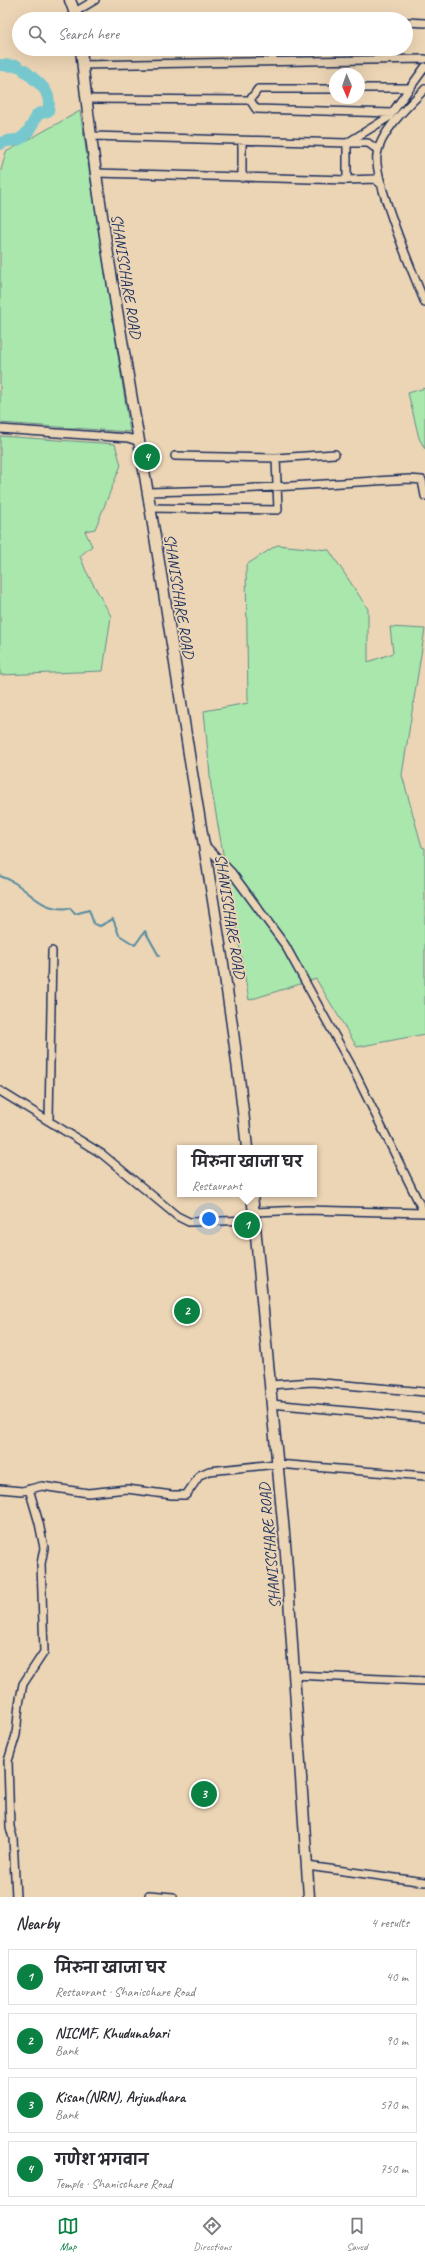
<!DOCTYPE html>
<html lang="en">
<head>
<meta charset="utf-8">
<style>
  :root { --surface:#fff; --page:#f2f2f3; --text:#2b2b33; --muted:#7c7c81; --line:#e1e1e2; --accent:#0b8043 }
  body { margin:0; font-family:Caveat,"Playpen Sans Deva",sans-serif; background:var(--page); color:var(--text) }
  .compass { position:absolute; left:329px; top:68px; width:36px; height:36px; border-radius:50%; background:var(--surface); box-shadow:0 4px 16px #0002; rotate:178deg }
  .you { position:absolute; left:209px; top:1219px; width:14px; height:14px; margin:-10px; border:3px solid #fff; border-radius:50%; background:#1a73e8; box-shadow:0 0 0 6px #1a73e833 }
  .badge { display:grid; place-items:center; width:26px; height:26px; border-radius:50%; background:var(--accent); color:#fff; font-size:13px; font-weight:700 }
  .pin { position:absolute; translate:-50% -50%; border:2px solid #fff; box-shadow:0 1px 4px #0006 }
  .popup { position:absolute; left:177px; top:1145px; width:140px; height:52px; box-sizing:border-box; display:grid; place-content:center; border-radius:0px; background:var(--surface); filter:drop-shadow(0 1px 3px #0005); font-size:13px; white-space:nowrap; color:var(--muted) }
  .popup b { font-size:15px; color:var(--text) }
  .popup::after { content:''; position:absolute; left:50%; top:100%; margin-left:-8px; border:8px solid transparent; border-top-color:var(--surface) }
  .list { margin:0; padding:0; list-style:none }
  h2 { display:flex; justify-content:space-between; align-items:center; height:52px; margin:0; padding:0 16px; font-size:17px }
  h2 small { font-size:13px; font-weight:400; color:var(--muted) }
  .list li { display:grid; grid-template-columns:26px 1fr auto; gap:12px; align-items:center; box-sizing:border-box; height:56px; margin:0 8px 8px; padding:0 8px; border:1px solid var(--line); border-radius:0px }
  .list b { display:block; font-size:15px; white-space:nowrap }
  .list p { margin:0; font-size:13px; white-space:nowrap; color:var(--muted) }
  .list em { font-size:13px; font-style:normal; color:var(--muted) }
  .icon { flex:none; width:22px; height:22px; fill:none; stroke:currentColor; stroke-width:2; stroke-linecap:round; stroke-linejoin:round }
  .map { position:relative; flex:none; width:425px; height:1897px; overflow:hidden }
  .search { position:absolute; background:var(--surface); box-shadow:0 4px 16px #0002; left:12px; right:12px; top:12px; height:44px; display:flex; align-items:center; gap:10px; box-sizing:border-box; padding:0 14px; border-radius:22px; color:var(--muted); font-size:15px }
  .sheet { height:308px; background:var(--surface) }
  nav { display:flex; justify-content:space-around; align-items:center; box-sizing:border-box; height:56px; border-top:1px solid var(--line); background:var(--surface); font-size:11px; color:var(--muted) }
  nav a { display:grid; justify-items:center; gap:2px }
  nav .on { color:var(--accent) }
  .map>svg:first-child { display:block }
  .green { fill:#aae7ad; stroke:#628b86 }
  .lines { fill:none; stroke-linecap:round; stroke-linejoin:round }
  .stream { stroke:#528ba1; stroke-width:2 }
  .river { stroke:#77c8ce; stroke-width:12 }
  .street-casing { stroke:#1b2f5e; stroke-width:10 }
  .secondary-casing { stroke:#1b2f5e; stroke-width:13 }
  .street { stroke:#ecd5b5; stroke-width:7 }
  .secondary { stroke:#ecd5b5; stroke-width:10 }
  .labels { text-anchor:middle; stroke-width:3.5; stroke-linejoin:round; paint-order:stroke }
  .street-label { font-size:16px; fill:#1b2f5e; stroke:#ecd5b5 }
</style>
</head>
<body>
<div class="map">
<svg width="425" height="1897" viewBox="0 0 425 1897">
  <rect width="100%" height="100%" fill="#ecd5b5"/>
  <filter id="ink" filterUnits="userSpaceOnUse"><feTurbulence type="fractalNoise" baseFrequency=".025" numOctaves="2"/><feDisplacementMap in="SourceGraphic" scale="8" xChannelSelector="R" yChannelSelector="G"/><feConvolveMatrix kernelMatrix="1 2 1 2 8 2 1 2 1" color-interpolation-filters="sRGB"/></filter>
  <g filter="url(#ink)">
    <path class="green" d="M80,111L130,432L0,423V174L6,152Z
      M425,388V449L419,438L408,393Z
      M0,436L115,444L121,465L95,529L85,531L92,546L80,556L86,571L111,616L103,671L0,675Z
      M277,545L329,550L368,609V662L393,653L390,627L425,629L402,775L422,847L425,848V1034L357,1047L316,979L249,1000L211,786L204,711L248,703L246,565Z"/>
    <g class="lines">
      <path class="stream" d="M0,876C29,885 36,912 70,908L75,914L89,910L94,924L100,926L113,919L119,935L135,945L145,931L159,956"/>
      <path class="river" d="M0,65L17,66
        M0,144C6,140 9,141 16,140C27,139 33,122 38,114L48,111C53,89 37,83 24,70"/>
      <g class="street-casing">
        <path id="street" d="M75,12L95,0
          M338,19H348
          M406,22L425,23
          M273,62V49
          M82,65L425,59
          M359,88H410
          M425,89C409,105 380,132 377,155C373,179 414,276 425,303
          M86,99L250,100L256,109L392,113
          M250,100L258,89H335
          M92,136L347,143V180L96,173
          M347,143L389,117L425,67
          M347,143H368L378,150
          M242,178V141
          M347,180L375,179L382,185
          M0,429L128,438L140,442
          M276,458L335,454
          M148,492L224,490L409,479L422,480L425,496
          M150,508L278,510L276,458L175,456
          M204,844L232,873L285,945L352,1067L424,1213L306,1210L254,1212
          M0,1091L102,1154L177,1216L189,1222L254,1220
          M49,1120L52,951
          M270,1385L312,1382L425,1392
          M271,1404L425,1418
          M0,1489L22,1491L42,1486L88,1493L127,1489L172,1495H186L200,1475L209,1471L277,1464L425,1476
          M294,1675L425,1681
          M307,1866L425,1882
          M149,1895L173,1897
          M16,1897L13,1838L10,1827L8,1761L16,1735L19,1704L23,1684L44,1652L41,1564L44,1548L39,1523L29,1489"/>
      </g>
      <g class="secondary-casing">
        <path id="secondary" d="M70,0L77,19
          M81,49C94,181 117,311 139,441C158,550 174,658 191,767C212,894 234,1020 247,1148
          M252,1194L286,1554L309,1897"/>
      </g>
      <use href="#street" class="street"/>
      <use href="#secondary" class="secondary"/>
    </g>
  </g>
  <g class="labels">
    <g class="street-label">
      <text transform="translate(127 276) rotate(81)" y="6">SHANISCHARE ROAD</text>
      <text transform="translate(180 596) rotate(81)" y="6">SHANISCHARE ROAD</text>
      <text transform="translate(231 916) rotate(81)" y="6">SHANISCHARE ROAD</text>
      <text transform="translate(269 1546) rotate(-95)" y="6">SHANISCHARE ROAD</text>
    </g>
  </g>
</svg>
<svg class="compass" viewBox="-18 -18 36 36"><path d="M0-13l5 13h-10z" fill="#e53935"/><path d="M0 13l5-13h-10z" fill="#7c7c81"/></svg>
<div class="you"></div>
<div class="pin badge" style="left:247px;top:1225px">1</div>
<div class="popup"><b>मिरुना खाजा घर</b>Restaurant</div>
<div class="pin badge" style="left:187px;top:1311px">2</div>
<div class="pin badge" style="left:204px;top:1794px">3</div>
<div class="pin badge" style="left:147px;top:457px">4</div>
<div class="search"><svg class="icon" aria-label="search" viewBox="0 0 24 24"><circle cx="10" cy="10" r="6"/><path d="M15 15l6 6"/></svg>Search here</div>
</div>
<section class="sheet">
<h2>Nearby<small>4 results</small></h2>
<ul class="list">
<li><span class="badge">1</span><div><b>मिरुना खाजा घर</b><p>Restaurant · Shanischare Road</p></div><em>40 m</em></li>
<li><span class="badge">2</span><div><b>NICMF, Khudunabari</b><p>Bank</p></div><em>90 m</em></li>
<li><span class="badge">3</span><div><b>Kisan(NRN), Arjundhara</b><p>Bank</p></div><em>570 m</em></li>
<li><span class="badge">4</span><div><b>गणेश भगवान</b><p>Temple · Shanischare Road</p></div><em>750 m</em></li>
</ul>
</section>
<nav>
<a class="on"><svg class="icon" aria-label="map" viewBox="0 0 24 24"><path d="M3 6l6-2 6 2 6-2v14l-6 2-6-2-6 2zM9 4v14M15 6v14"/></svg>Map</a>
<a><svg class="icon" aria-label="directions" viewBox="0 0 24 24"><path d="M12 3l9 9-9 9-9-9zM9 14v-3h6M13 9l2 2-2 2"/></svg>Directions</a>
<a><svg class="icon" aria-label="saved" viewBox="0 0 24 24"><path d="M7 4h10v16l-5-4-5 4z"/></svg>Saved</a>
</nav>
</body>
</html>
